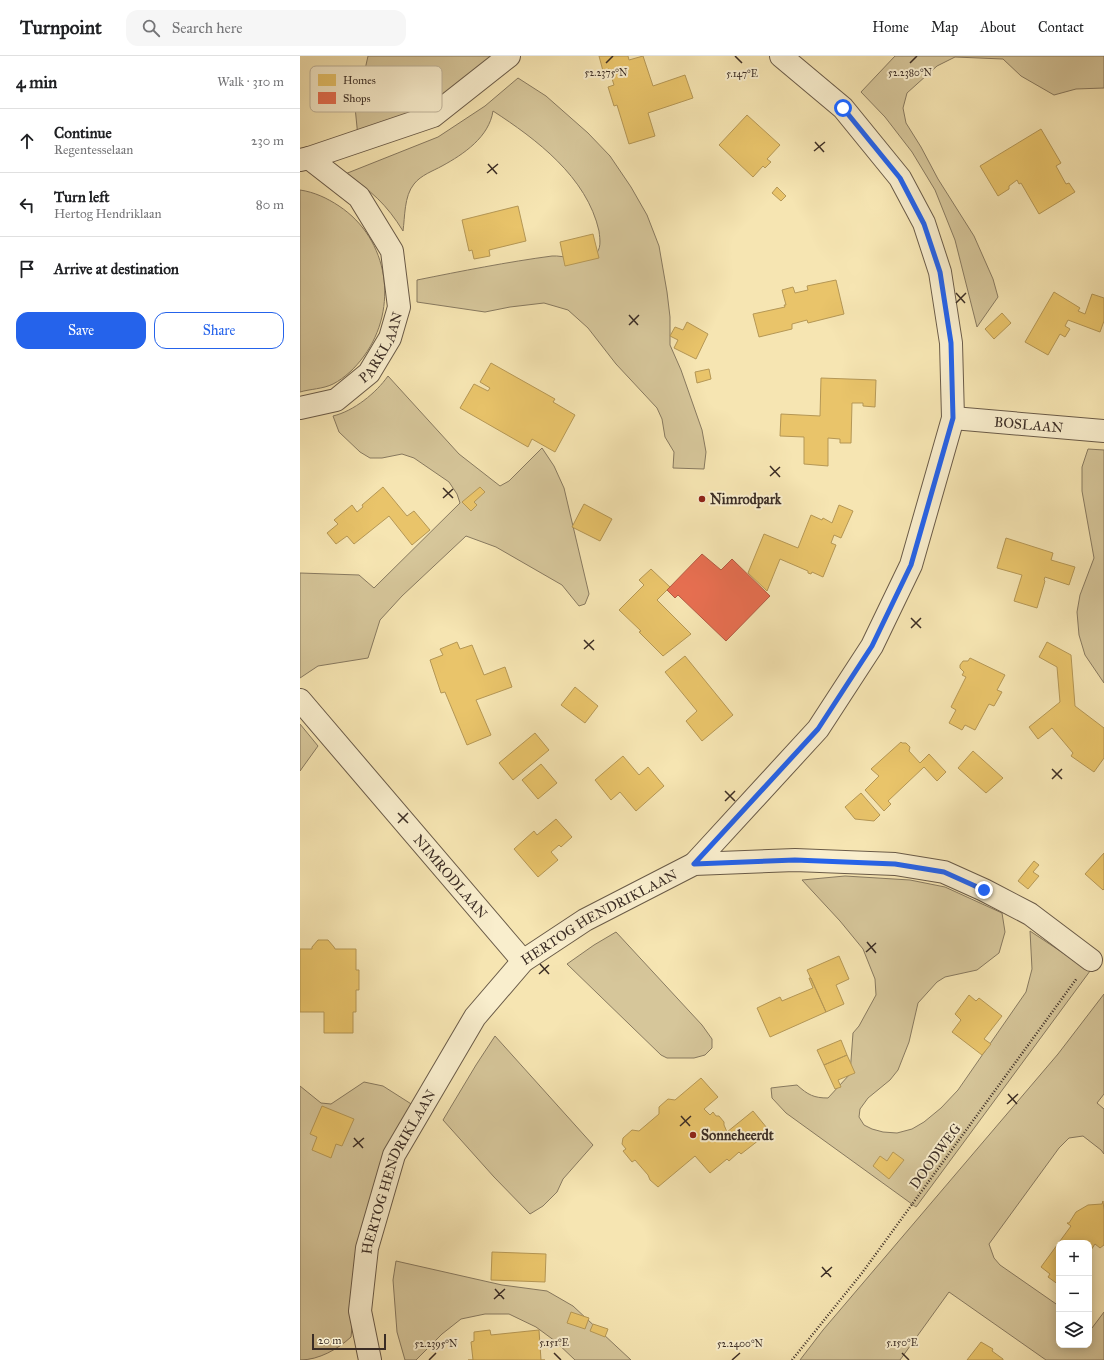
<!DOCTYPE html>
<html lang="en">
<head>
<meta charset="utf-8">
<style>
  :root { --surface:#fff; --page:#f6f6f6; --text:#202124; --muted:#757577; --line:#e0e0e0; --accent:#2563eb }
  body { margin:0; font-family:"IM FELL Great Primer",serif; background:var(--page); color:var(--text) }
  .controls { position:absolute; right:12px; bottom:12px; display:grid; overflow:hidden; border-radius:8px; box-shadow:0 2px 10px #0003 }
  .controls button { width:36px; height:36px; display:grid; place-items:center; padding:0; border:0; border-bottom:1px solid var(--line); background:var(--surface); color:var(--text); font:20px sans-serif }
  .scale { position:absolute; left:12px; bottom:10px; width:74px; box-sizing:border-box; padding-left:4px; border:2px solid #3b2d25; border-top:0; font-size:11px; line-height:14px; white-space:nowrap; color:#3b2d25; -webkit-text-stroke:3px #f9eecd; paint-order:stroke }
  .stop { position:absolute; width:12px; height:12px; margin:-9px; border:3px solid #2563eb; border-radius:50%; background:#fff }
  .stop.end { background:#2563eb; border-color:#fff; box-shadow:0 1px 4px #0008 }
  .list { margin:0; padding:0; list-style:none }
  h2 { display:flex; justify-content:space-between; align-items:center; height:52px; margin:0; padding:0 16px; font-size:17px }
  h2 small { font-size:13px; font-weight:400; color:var(--muted) }
  .list li { display:grid; grid-template-columns:26px 1fr auto; gap:12px; align-items:center; box-sizing:border-box; height:64px; padding:0 16px; border-top:1px solid var(--line) }
  .list b { display:block; font-size:15px; white-space:nowrap }
  .list p { margin:0; font-size:13px; white-space:nowrap; color:var(--muted) }
  .list em { font-size:13px; font-style:normal; color:var(--muted) }
  .actions { display:flex; gap:8px; padding:12px 16px }
  .actions a { flex:1; padding:9px 0; border:1px solid var(--accent); border-radius:12px; text-align:center; font-size:14px; color:var(--accent) }
  .actions .main { background:var(--accent); color:#fff }
  .icon { flex:none; width:22px; height:22px; fill:none; stroke:currentColor; stroke-width:2; stroke-linecap:round; stroke-linejoin:round }
  .map { position:relative; flex:none; width:804px; height:1304px; overflow:hidden }
  header { display:flex; align-items:center; gap:24px; box-sizing:border-box; height:56px; padding:0 20px; background:var(--surface); border-bottom:1px solid var(--line) }
  header strong { font-size:19px }
  nav { display:flex; gap:22px; margin-inline-start:auto; font-size:14px }
  .search { width:280px; height:36px; background:var(--page); display:flex; align-items:center; gap:10px; box-sizing:border-box; padding:0 14px; border-radius:12px; color:var(--muted); font-size:15px }
  main { display:flex }
  aside { flex:1; background:var(--surface) }
  .map>svg:first-child { display:block }
  .green { fill:#d6c69a; stroke:#887a60 }
  .homes { fill:#e9c46a; stroke:#b59755 }
  .shops { fill:#e76f51; stroke:#b35b44 }
  .lines { fill:none; stroke-linecap:round; stroke-linejoin:round }
  .minor-casing { stroke:#6a5b48; stroke-width:24 }
  .path { stroke:#3b2d25; stroke-width:2.5; stroke-dasharray:1 2; stroke-linecap:butt }
  .minor { stroke:#f9eecd; stroke-width:22 }
  .route { stroke:#2563eb; stroke-width:5 }
  .ticks { fill:none; stroke:#3b2d25; stroke-width:1.5 }
  .poi-dot { fill:#8f2418; stroke:#f9eecd; stroke-width:1.5 }
  .labels { text-anchor:middle; stroke-width:4; stroke-linejoin:round; paint-order:stroke }
  .street-label { font-size:14px; fill:#3b2d25; stroke:#f9eecd }
  .poi-label { font-size:14px; font-weight:bold; fill:#3b2d25; stroke:#f9eecd; text-anchor:start }
  .key { fill:#f9eecd; stroke:#c0b49b; stroke-width:1 }
  .key-label { font-size:11px; fill:#3b2d25 }
  .ticks-label { font-size:10px; text-anchor:middle; fill:#3b2d25; stroke:#f9eecd; stroke-width:4; stroke-linejoin:round; paint-order:stroke }
</style>
</head>
<body>
<header>
<strong>Turnpoint</strong>
<div class="search"><svg class="icon" aria-label="search" viewBox="0 0 24 24"><circle cx="10" cy="10" r="6"/><path d="M15 15l6 6"/></svg>Search here</div>
<nav><a>Home</a><a>Map</a><a>About</a><a>Contact</a></nav>
</header>
<main>
<aside>
<h2>4 min<small>Walk · 310 m</small></h2>
<ul class="list">
<li><svg class="icon" aria-label="ahead" viewBox="0 0 24 24"><path d="M12 20V5M6 11l6-6 6 6"/></svg><div><b>Continue</b><p>Regentesselaan</p></div><em>230 m</em></li>
<li><svg class="icon" aria-label="left" viewBox="0 0 24 24"><path d="M17 20v-9H6M10 6l-5 5 5 5"/></svg><div><b>Turn left</b><p>Hertog Hendriklaan</p></div><em>80 m</em></li>
<li><svg class="icon" aria-label="arrive" viewBox="0 0 24 24"><path d="M6 21V4h12l-3 4 3 4H6"/></svg><div><b>Arrive at destination</b></div></li>
</ul>
<div class="actions"><a class="main">Save</a><a>Share</a></div>
</aside>
<div class="map">
<svg width="804" height="1304" viewBox="0 0 804 1304">
  <rect width="100%" height="100%" fill="#f6e5b2"/>
  <filter id="stains"><feTurbulence type="fractalNoise" baseFrequency=".005" numOctaves="4"/><feColorMatrix values="0 0 0 0 .2 0 0 0 0 .09 0 0 0 0 .02 0 0 0 .5 -.17"/></filter>
  <radialGradient id="worn" r=".72"><stop offset=".6" stop-color="#630" stop-opacity="0"/><stop offset="1" stop-color="#630" stop-opacity=".3"/></radialGradient>
  <path class="green" d="M68,0H197L132,48L58,81L54,41L56,31L64,18Z
    M595,0H804V32L776,33L754,39L721,20L703,3L655,1L637,10L607,37L603,52L606,67L621,91L638,123L674,180L693,223L698,241L677,271L655,184L635,134L612,96L585,61L561,36Z
    M218,22L246,40L288,77L310,100L331,131L347,159L359,190L367,236L370,261V289L381,314L402,374L406,396L404,413L373,412L374,396L365,381L362,363L357,352L316,308L288,272L268,254L244,247L210,251L185,256L117,246V224C162,215 207,206 252,200C263,199 285,207 294,200C302,193 300,184 299,175C287,121 236,83 193,55C189,81 164,98 142,110C133,115 121,119 114,128C104,140 105,161 103,175C87,149 71,134 45,118L138,81L185,50Z
    M0,134C14,136 27,142 39,150C89,183 99,252 64,300C56,311 45,322 33,328C23,333 10,333 0,336Z
    M88,320L159,398L200,430L209,425L242,392L254,410L264,432L289,538L285,548L279,550L262,529L196,491L166,480L102,540L80,564L68,602L18,610L0,622V517L59,519L74,532L160,447L157,438L149,426L114,402L102,398L82,402H70L60,396L39,376L33,360C54,355 76,337 88,320Z
    M788,393L804,394V627L785,599L779,579L777,556L780,539L794,502L782,435V411Z
    M0,668L18,690L0,715Z
    M545,820L610,824L645,831L702,857L705,876L699,897L677,914L645,921L637,926L618,947L609,986L598,1014L590,1024L568,1042L560,1053L559,1061L564,1069L572,1073L583,1076L597,1077L612,1073L624,1066L641,1052L658,1034L726,936L732,913L730,875L790,915L616,1151L486,1057L472,1042L471,1032L479,1031L497,1029C508,1039 514,1042 528,1042L550,1018L553,977L559,970L576,939L575,923L563,893L540,865L502,824Z
    M316,876L402,969L412,983V992L405,999L394,1002H367L361,999L267,908L294,889Z
    M804,938V1038L797,1047L804,1053V1098L801,1094L783,1080L769,1082L759,1092L689,1188L694,1202L700,1209L759,1250V1289H789V1270L792,1272L804,1256V1304H746L649,1236L600,1304H500L523,1274L758,998Z
    M195,980L293,1089L263,1123L257,1136L243,1150L230,1158L194,1121L143,1064L176,1009Z
    M64,1026L83,1030L116,1051L58,1214L51,1281C38,1293 19,1304 0,1304V1030L21,1047L31,1048Z
    M96,1205L202,1229L247,1235L273,1250L331,1304H275L255,1285L236,1271L209,1258H185L161,1263L142,1278L116,1304H105L97,1276L93,1224Z"/>
  <path class="homes" d="M299,0H328L329,4L343,0L353,30L385,19L393,42L348,57L355,80L329,88L317,49L314,50L308,31L314,29L309,13L303,15Z
    M447,59L480,89L467,103L471,106L465,112L463,110L453,121L419,89Z
    M741,73L761,107L756,110L766,128L769,127L775,136L739,158L721,127L719,128L717,124L709,130V133L698,140L680,110Z
    M477,131L486,140L481,145L472,137Z
    M218,150L226,185L189,194L190,200L174,203L172,194L169,195L162,164Z
    M293,178L299,202L265,210L260,186Z
    M536,224L544,258L508,267L507,264L492,268V273L459,281L453,258L485,251L484,249H486L482,234L493,231L495,237L508,234L507,230Z
    M754,236L780,252L778,255L785,258L792,238L804,242V265L800,276L768,264L765,270L770,273L765,281L760,278L748,299L725,286Z
    M702,257L711,267L694,283L685,273Z
    M387,266L408,278L396,303L374,292L378,284L370,280L375,271L383,274Z
    M191,307L255,343L253,346L275,359L255,396L232,383L228,391L160,352L174,328L188,335L190,332L180,326Z
    M409,313L411,323L397,327L395,316Z
    M521,322L576,324L575,351L563,350V347H552L551,387H540V383L528,382V410L504,408V381L480,380L481,358L520,360Z
    M83,431L107,460L114,455L130,474L112,489L89,460L54,488L47,480L36,488L27,477L38,468L34,464L52,449L57,456L63,451L62,449Z
    M180,431L185,436L174,446L177,449L171,455L162,446Z
    M284,448L312,463L300,485L272,471Z
    M539,449L553,455L541,482L534,479L531,487L536,489L523,521L512,516L511,518L508,517V515L480,503L467,535L448,517L464,478L498,492L511,459L522,464L523,462L532,467Z
    M706,482L753,497L751,504L775,511L769,529L745,521L744,524L745,525L737,552L714,545L722,519L697,512Z
    M351,513L370,531L357,544L391,578L363,600L339,576L341,575L319,554L344,529L339,524Z
    M157,586L160,593L172,589L184,619L205,611L212,631L176,644L191,679L167,689L145,636L141,637L130,604L143,599L140,593Z
    M747,586L771,599L775,650L804,672V702L794,716L771,700L773,697L752,672L738,683L729,671L760,646L757,611L739,601Z
    M385,600L433,659L402,685L386,665L397,655L365,616Z
    M670,602L705,619L697,634L702,636L694,650L689,648L675,674L665,669L662,674L649,667L656,654L651,651L666,621L662,619L664,616L660,612V609L663,605H668Z
    M275,631L298,650L285,667L261,649Z
    M235,677L249,694L213,724L199,707Z
    M601,686L602,687H606L610,691L609,695L620,707L629,698L646,716L637,725L624,711L588,745L591,748L584,755L565,734L579,720L571,713Z
    M673,695L703,722L686,737L658,712Z
    M323,700L339,719L348,711L364,730L336,755L320,736L311,744L295,724Z
    M241,708L257,727L238,743L222,724Z
    M561,737L580,759L574,765L555,763L545,751Z
    M256,763L272,781L261,791L259,789L251,796L258,804L238,821L214,793L234,775L237,779Z
    M804,797V833L803,834L785,818Z
    M734,805L739,809L733,816L739,820L728,833L718,825Z
    M18,884H28L34,891L35,893H56V914H59V934H56V956H53V977H24V956H0V893H12V891Z
    M539,900L549,923L536,929L544,948L526,956L507,914Z
    M509,922H511L526,956L470,981L457,952L480,941L482,945L513,932Z
    M669,939L676,945L679,942L702,960L684,983L691,988L682,999L652,976L661,964L655,958Z
    M541,984L547,999L524,1009L517,994Z
    M547,999L555,1017L538,1024L541,1031L535,1033L524,1009Z
    M401,1022L418,1041L404,1053L410,1059L413,1056L416,1060H419L424,1066V1069L427,1076L453,1055L467,1072L457,1081L459,1084L441,1098L439,1096L429,1105L427,1103L410,1117L395,1100L358,1131L350,1124L348,1119L335,1104L332,1106L323,1095L326,1093L322,1088L323,1082L332,1074L339,1075L359,1058V1051L368,1043L375,1044Z
    M22,1050L54,1063L42,1090L36,1088L31,1102L12,1094L17,1081L10,1078Z
    M593,1096L604,1104L589,1123L573,1110L580,1100L587,1105Z
    M803,1145L804,1154V1189L800,1192L795,1188L789,1197V1187H759V1229L748,1221L750,1218L741,1211L771,1170L767,1167H769L776,1156L788,1149L802,1148Z
    M192,1196L246,1198L245,1226L191,1224Z
    M271,1256L289,1262L285,1273L267,1267Z
    M293,1268L308,1273L305,1281L290,1275Z
    M190,1274L191,1279L239,1274L241,1304H245H168H173L171,1286L174,1285V1276Z
    M681,1286L693,1293L692,1295L703,1303V1304H667Z"/>
  <path class="shops" d="M402,498L421,514L432,503L470,540L426,585L378,539L375,542L367,534Z"/>
  <g class="lines">
    <g class="minor-casing">
      <g id="minor">
        <path d="M0,104L9,102L133,60L209,0"/>
        <path id="s1" d="M0,352L36,344L69,317L90,282L99,251L92,195L59,141L9,102"/>
        <path id="s2" d="M653,362L804,375"/>
        <path id="s3" d="M0,644L223,905"/>
        <path d="M394,808L518,673L572,590L611,509L653,362L651,287L640,216L624,167L600,122L543,52L481,0"/>
        <path id="s4" d="M70,1304L60,1255L67,1192L94,1099L175,961L223,905L285,864L394,808L495,804L595,808L644,816L684,834L730,858L791,904"/>
      </g>
    </g>
    <path class="path" d="M492,1304L562,1217L777,922"/>
    <use href="#minor" class="minor"/>
  </g>
  <g class="lines">
    <path class="route" d="M543,52L600,122L624,168L640,216L651,287L653,362L611,509L572,590L518,673L394,808L495,804L595,808L644,816L684,834"/>
  </g>
  <path class="ticks" d="M435,0L442,7M306,7L313,0M610,7L617,0M515,86L524,96M514,95L525,86M188,108L197,118M187,117L198,108M656,237L665,247M656,247L666,237M329,259L338,269M329,269L339,259M470,410L480,421M470,420L480,411M143,432L153,442M143,442L153,433M611,562L621,572M611,572L621,562M284,584L294,594M284,593L294,584M752,713L762,723M752,723L762,713M425,735L435,745M425,745L435,735M98,757L108,767M98,767L108,757M567,886L576,897M566,896L576,887M240,908L249,918M239,918L249,909M708,1038L717,1048M707,1048L718,1038M381,1060L390,1070M380,1070L391,1060M54,1082L63,1092M53,1091L64,1082M522,1211L531,1221M521,1221L532,1211M195,1233L204,1243M194,1243L205,1233M254,1297L261,1304M602,1297L609,1304M129,1304L136,1297M432,1304L440,1297"/>
  <g class="poi-dot">
    <circle cx="402" cy="443" r="4"/>
    <circle cx="393" cy="1079" r="4"/>
  </g>
  <g class="labels">
    <g class="street-label">
      <text dy="5" stroke="none"><textPath href="#s1" startOffset="108">PARKLAAN</textPath></text>
      <text dy="5" stroke="none"><textPath href="#s2" startOffset="76">BOSLAAN</textPath></text>
      <text dy="5" stroke="none"><textPath href="#s3" startOffset="232">NIMRODLAAN</textPath></text>
      <text dy="5" stroke="none"><textPath href="#s4" startOffset="532">HERTOG HENDRIKLAAN</textPath></text>
      <text transform="translate(635 1100) rotate(-54)" y="5">DOODWEG</text>
      <text dy="5" stroke="none"><textPath href="#s4" startOffset="196">HERTOG HENDRIKLAAN</textPath></text>
    </g>
    <g class="poi-label">
      <text x="410" y="448">Nimrodpark</text>
      <text x="401" y="1084">Sonneheerdt</text>
    </g>
  </g>
  <rect x="10" y="10" width="132" height="46" rx="6" class="key"/>
  <rect x="18" y="18" width="18" height="12" fill="#e9c46a"/>
  <rect x="18" y="36" width="18" height="12" fill="#e76f51"/>
  <g class="key-label">
    <text x="43" y="28">Homes</text>
    <text x="43" y="46">Shops</text>
  </g>
  <g class="ticks-label">
    <text x="306" y="20">52.2375°N</text>
    <text x="610" y="20">52.2380°N</text>
    <text x="442" y="21">5.147°E</text>
    <text x="254" y="1290">5.151°E</text>
    <text x="602" y="1290">5.150°E</text>
    <text x="136" y="1291">52.2395°N</text>
    <text x="440" y="1291">52.2400°N</text>
  </g>
  <rect width="100%" height="100%" filter="url(#stains)"/>
  <rect width="100%" height="100%" fill="url(#worn)"/>
</svg>
<div class="controls">
<button>+</button>
<button>−</button>
<button><svg class="icon" aria-label="layers" viewBox="0 0 24 24"><path d="M12 4l9 5-9 5-9-5zM3 14l9 5 9-5"/></svg></button>
</div>
<div class="scale">20 m</div>
<div class="stop" style="left:543px;top:52px"></div>
<div class="stop end" style="left:684px;top:834px"></div>
</div>
</main>
</body>
</html>
